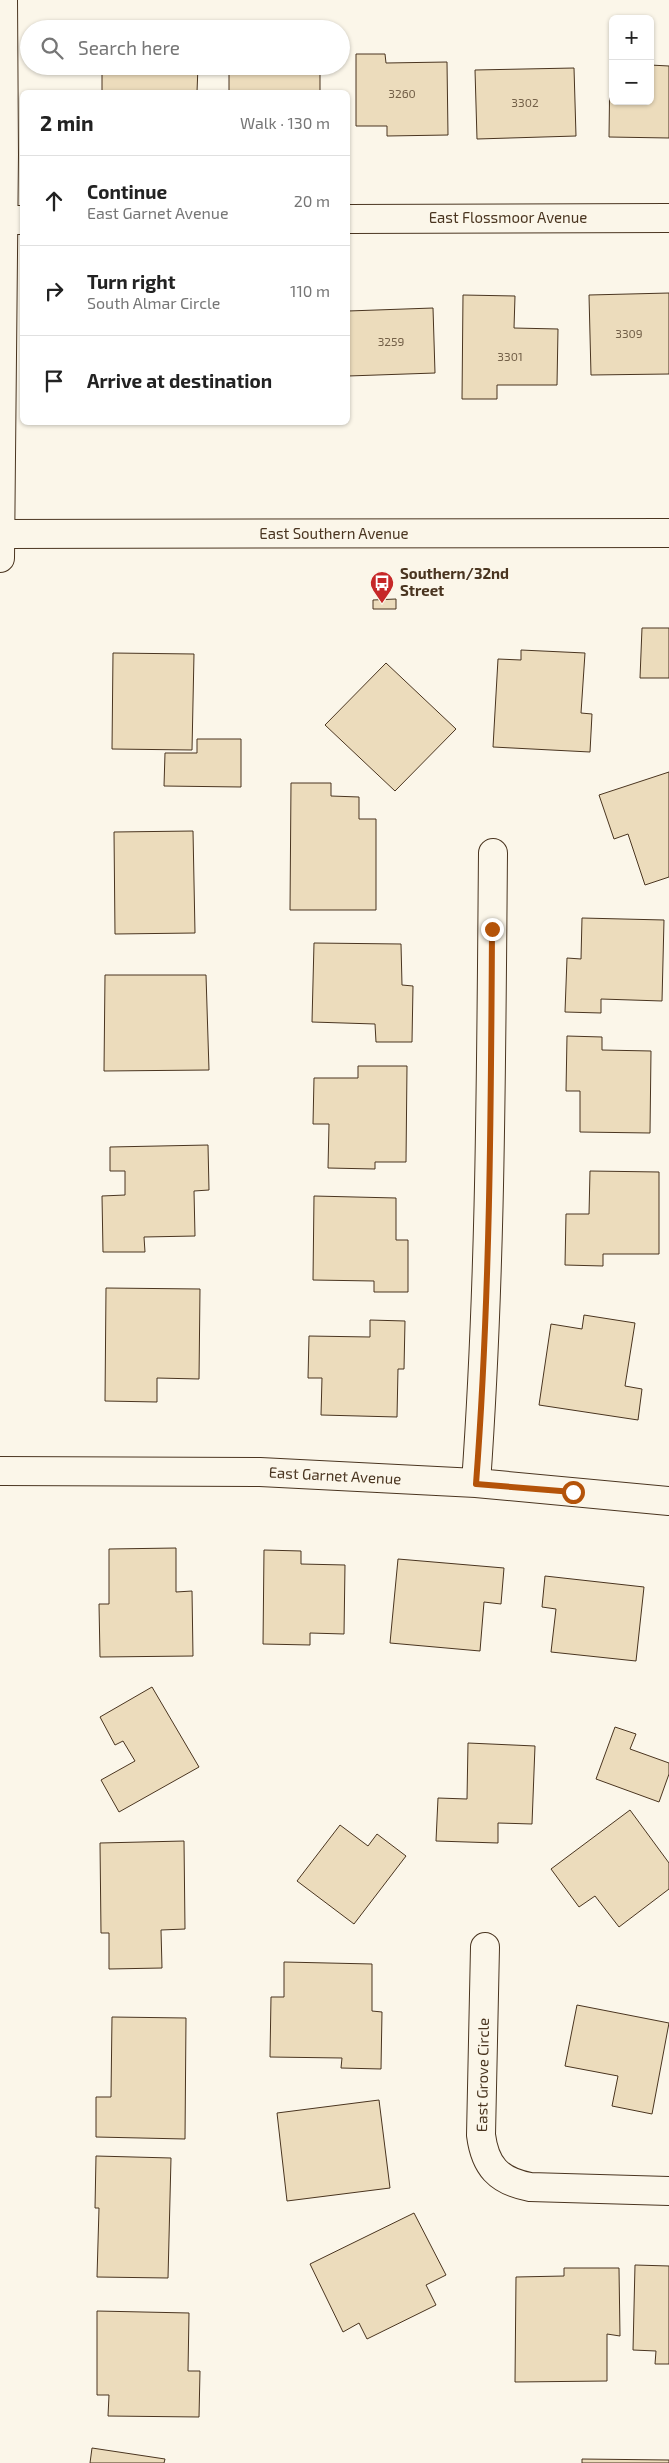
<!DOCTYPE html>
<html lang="en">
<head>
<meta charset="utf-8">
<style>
  :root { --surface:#fff; --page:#f6f6f6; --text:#222; --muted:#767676; --line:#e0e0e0 }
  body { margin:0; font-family:"Exo 2",sans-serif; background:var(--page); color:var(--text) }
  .controls { position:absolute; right:15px; top:15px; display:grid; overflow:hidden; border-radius:8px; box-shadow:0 1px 4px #0004 }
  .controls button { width:45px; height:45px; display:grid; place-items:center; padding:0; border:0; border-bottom:1px solid var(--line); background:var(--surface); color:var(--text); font:25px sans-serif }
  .stop { position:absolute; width:15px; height:15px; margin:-11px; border:4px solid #b45309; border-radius:50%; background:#fff }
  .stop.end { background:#b45309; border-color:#fff; box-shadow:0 1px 5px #0008 }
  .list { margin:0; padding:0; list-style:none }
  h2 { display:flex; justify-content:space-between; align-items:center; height:65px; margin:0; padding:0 20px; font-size:21px }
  h2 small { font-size:16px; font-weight:400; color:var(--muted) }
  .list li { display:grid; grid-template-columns:32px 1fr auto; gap:15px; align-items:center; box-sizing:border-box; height:90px; padding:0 20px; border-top:1px solid var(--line) }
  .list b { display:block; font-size:19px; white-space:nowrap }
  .list p { margin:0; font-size:16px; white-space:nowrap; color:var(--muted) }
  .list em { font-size:16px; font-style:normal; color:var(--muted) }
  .icon { flex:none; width:28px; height:28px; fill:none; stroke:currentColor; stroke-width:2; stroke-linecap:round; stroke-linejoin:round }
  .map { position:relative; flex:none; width:669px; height:2463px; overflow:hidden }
  .search { position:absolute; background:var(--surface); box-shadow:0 1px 4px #0004; left:20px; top:20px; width:330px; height:55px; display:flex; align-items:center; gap:12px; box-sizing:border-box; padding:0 18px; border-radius:28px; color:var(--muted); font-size:19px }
  .panel { position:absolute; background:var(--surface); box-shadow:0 1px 4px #0004; left:20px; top:90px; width:330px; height:335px; border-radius:8px }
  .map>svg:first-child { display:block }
  .building { fill:#ecdcbc; stroke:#4a3520 }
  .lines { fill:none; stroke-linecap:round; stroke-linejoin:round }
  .street-casing { stroke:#4a3520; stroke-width:30 }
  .secondary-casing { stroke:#4a3520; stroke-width:30 }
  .street { stroke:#fbf6e9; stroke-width:28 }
  .secondary { stroke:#fbf6e9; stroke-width:28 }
  .route { stroke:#b45309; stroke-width:6 }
  .labels { text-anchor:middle; stroke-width:4; stroke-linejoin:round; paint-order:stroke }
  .number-label { font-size:12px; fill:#725f47 }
  .street-label { font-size:15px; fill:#4a3520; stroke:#fbf6e9 }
  .poi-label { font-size:15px; font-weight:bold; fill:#4a3520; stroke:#fbf6e9; text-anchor:start }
</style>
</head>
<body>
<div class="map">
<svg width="669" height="2463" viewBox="0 0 669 2463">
  <rect width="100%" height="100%" fill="#fbf6e9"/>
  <path class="building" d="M356,54H385L386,63L447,62L448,135L387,136V126H356Z
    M610,61H613V101H650V65L669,66V138L609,137Z
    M102,66H198L197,92H102Z
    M229,66H320V92H229Z
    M574,68L576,136L477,139L475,70Z
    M669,293V374L591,375L589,295Z
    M463,295L515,296L514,328L558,329L557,385H497V399H462Z
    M433,308L435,373L348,376V311Z
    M396,599V609H373V600Z
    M642,628H669V678H640Z
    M521,650L585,653L581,713L592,714L590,752L493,747L498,659L521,660Z
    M113,653L194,654L192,750L112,749Z
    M386,663L456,729L395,791L325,725Z
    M197,739H241V787L164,786L165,753H197Z
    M669,772V877L645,885L628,834L614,839L599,795Z
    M291,783H331V796L359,797V819H376V910H290Z
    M193,831L195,933L115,934L114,832Z
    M582,918L664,920L662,1001L601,999V1013L565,1012L567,958L581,959Z
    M314,943L401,944L402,985L413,986L412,1042H376L375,1024L312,1022Z
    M105,975H206L209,1070L104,1071Z
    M567,1036L602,1037V1050L651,1051L650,1133L580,1132V1091H566Z
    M358,1066H407L406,1162H375V1169L328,1168L329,1124H313L314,1078H358Z
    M208,1145L209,1190L194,1191L195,1236L144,1237L145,1252H103L102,1196L125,1195V1171H110V1147Z
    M590,1171L659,1172V1254H603V1266L565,1265L566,1214H589Z
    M314,1196L396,1198V1240H408V1292H374V1281L313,1280Z
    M106,1288L200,1289L199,1379L157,1378V1402L105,1401Z
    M584,1315L635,1323L625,1386L642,1389L638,1420L539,1405L551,1324L582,1329Z
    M370,1320L405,1321L404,1369H398L397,1417L321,1415L322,1378H308L309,1336L370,1337Z
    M176,1548V1592L192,1591L193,1656L100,1657L99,1604H109V1549Z
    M264,1550L301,1551V1564L345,1565L344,1634L310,1633V1645L263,1644Z
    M398,1559L504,1568L501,1604L484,1602L480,1651L390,1643Z
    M545,1576L644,1587L636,1661L551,1652L556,1609L542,1607Z
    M152,1687L199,1767L119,1812L101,1780L135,1761L123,1741L115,1745L100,1717Z
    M615,1727L636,1734L630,1749L669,1763V1774L659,1802L596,1779Z
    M468,1743L535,1746L532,1824L498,1823V1843L436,1841L438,1798L467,1799Z
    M630,1810L669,1863V1889L619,1927L595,1896L579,1907L551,1869Z
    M340,1825L368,1846L377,1834L406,1856L354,1924L297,1881Z
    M184,1841L185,1929L161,1930L162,1968L109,1969V1933H101L100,1843Z
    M284,1962L372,1964V2011L382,2012L381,2069L341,2068L342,2058L270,2057L271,1997H284Z
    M577,2005L669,2023L652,2114L612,2106L618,2076L565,2066Z
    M112,2017L186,2018L185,2139L96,2137V2097H111Z
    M379,2100L390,2188L287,2201L277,2113Z
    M96,2156L171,2158L168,2278L97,2277L99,2208H95Z
    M414,2213L446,2275L426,2285L436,2305L367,2339L359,2323L343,2332L310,2264Z
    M635,2265L669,2266V2364H655L656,2351L633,2350Z
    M564,2268H619L620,2336L607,2334V2381L515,2382L516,2277L564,2276Z
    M97,2311L189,2313L188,2371H200L199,2417L108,2416L109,2395H97Z
    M92,2448L165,2459L164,2463H90Z
    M582,2459L669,2460V2463H582Z"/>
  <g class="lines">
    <g class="street-casing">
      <path id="street" d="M348,219L669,218
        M4,220H22
        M0,1471L260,1472L476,1483L669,1501
        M476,1483C491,1273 491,1063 493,853
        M485,1947L481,2135C485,2166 498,2181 530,2187L669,2191"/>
    </g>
    <g class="secondary-casing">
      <path id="secondary" d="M0,534L669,533
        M0,558L4,154L3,0"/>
    </g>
    <use href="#street" class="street"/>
    <use href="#secondary" class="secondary"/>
  </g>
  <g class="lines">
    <path class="route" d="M492,929C491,1114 490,1299 476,1484L573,1492"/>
  </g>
  <defs>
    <g id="bus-pin" transform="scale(1.25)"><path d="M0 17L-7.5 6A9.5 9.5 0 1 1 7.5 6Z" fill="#c62828" stroke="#fbf6e9"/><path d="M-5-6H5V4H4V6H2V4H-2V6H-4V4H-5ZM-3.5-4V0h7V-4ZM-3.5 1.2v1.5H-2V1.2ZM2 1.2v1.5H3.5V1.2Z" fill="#fff"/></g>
  </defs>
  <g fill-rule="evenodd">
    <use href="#bus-pin" x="382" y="583"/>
  </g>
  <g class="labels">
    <g class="number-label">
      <text x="402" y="98">3260</text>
      <text x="525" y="107">3302</text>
      <text x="629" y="338">3309</text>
      <text x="391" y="346">3259</text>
      <text x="510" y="361">3301</text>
    </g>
    <g class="street-label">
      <text x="508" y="223">East Flossmoor Avenue</text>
      <text x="334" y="539">East Southern Avenue</text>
      <text transform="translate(335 1476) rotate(3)" y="5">East Garnet Avenue</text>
      <text transform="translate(483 2075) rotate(-89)" y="5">East Grove Circle</text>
    </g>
    <g class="poi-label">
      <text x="400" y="579">Southern/32nd<tspan x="400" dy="17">Street</tspan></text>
    </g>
  </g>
</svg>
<div class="controls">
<button>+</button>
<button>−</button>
</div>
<div class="stop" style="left:573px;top:1492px"></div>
<div class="stop end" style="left:492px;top:929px"></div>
<div class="search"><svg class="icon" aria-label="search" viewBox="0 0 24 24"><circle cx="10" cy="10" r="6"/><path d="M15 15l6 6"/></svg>Search here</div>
<section class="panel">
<h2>2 min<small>Walk · 130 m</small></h2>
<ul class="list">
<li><svg class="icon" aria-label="ahead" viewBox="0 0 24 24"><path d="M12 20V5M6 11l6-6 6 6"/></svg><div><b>Continue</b><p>East Garnet Avenue</p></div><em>20 m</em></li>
<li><svg class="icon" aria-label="right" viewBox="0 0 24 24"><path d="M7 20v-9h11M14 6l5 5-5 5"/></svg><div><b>Turn right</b><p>South Almar Circle</p></div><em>110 m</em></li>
<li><svg class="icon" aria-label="arrive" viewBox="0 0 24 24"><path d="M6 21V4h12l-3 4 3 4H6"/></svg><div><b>Arrive at destination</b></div></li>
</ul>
</section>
</div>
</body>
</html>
